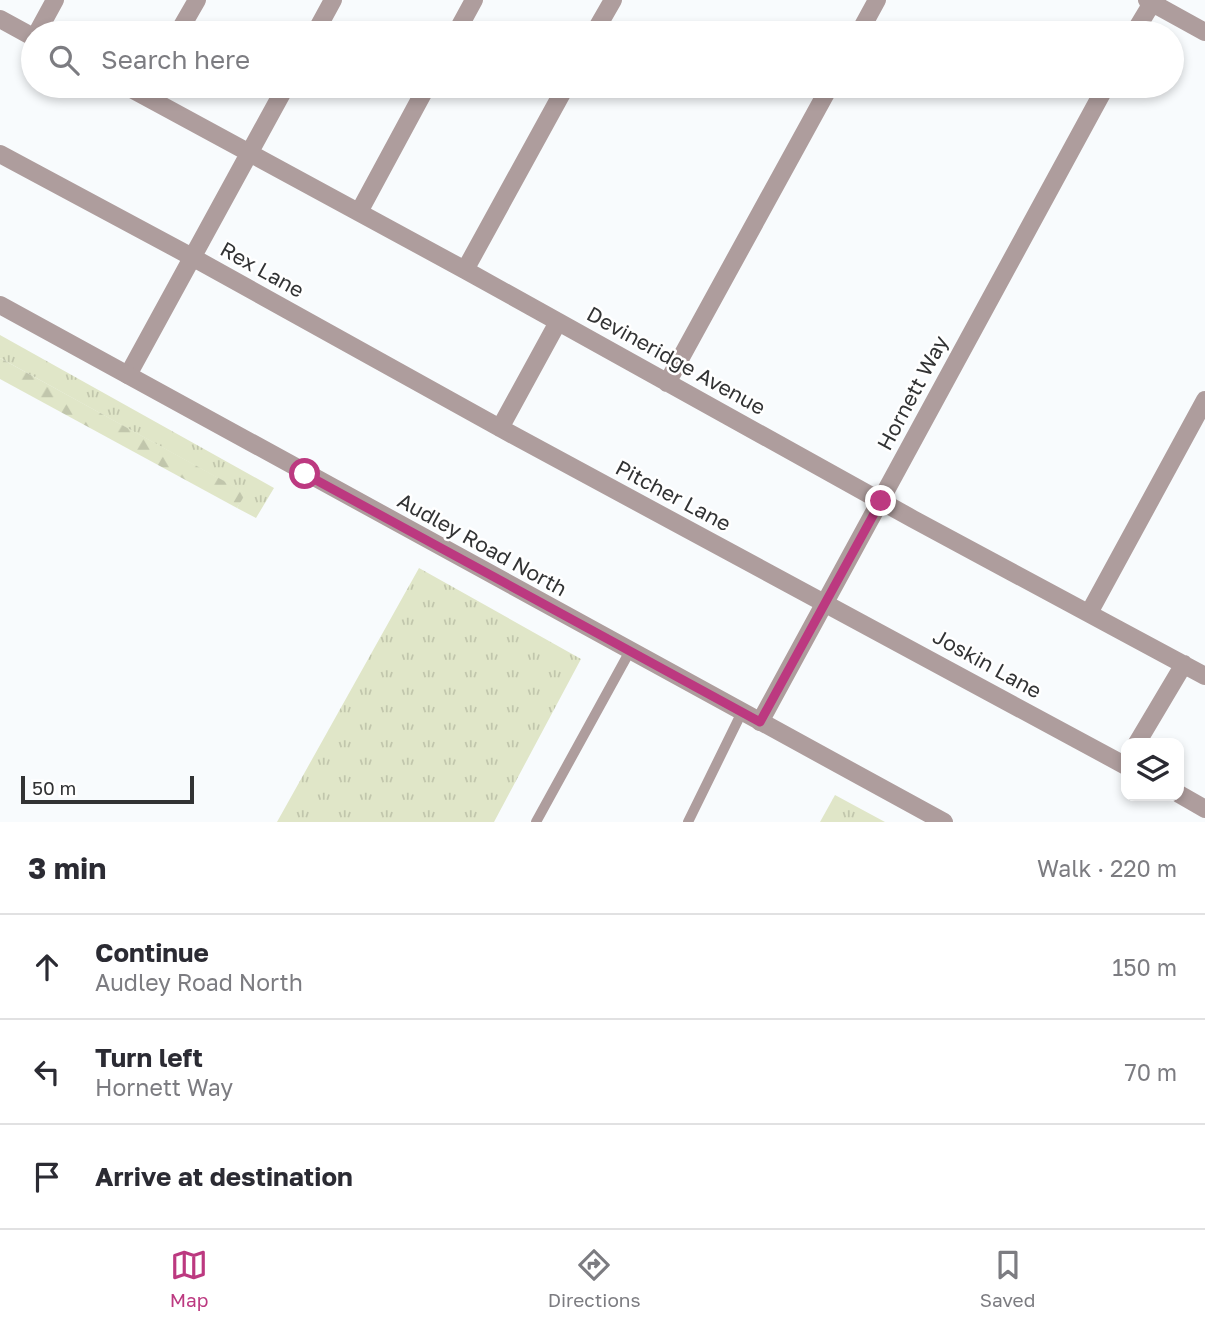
<!DOCTYPE html>
<html lang="en">
<head>
<meta charset="utf-8">
<style>
  :root { --surface:#fff; --page:#f7f7f7; --text:#2b2b33; --muted:#7c7c81; --line:#e1e1e2; --accent:#bc3980 }
  body { margin:0; font-family:"Golos Text",sans-serif; background:var(--page); color:var(--text) }
  .controls { position:absolute; right:21px; bottom:21px; display:grid; overflow:hidden; border-radius:14px; box-shadow:0 4px 10px #0003 }
  .controls button { width:63px; height:63px; display:grid; place-items:center; padding:0; border:0; border-bottom:2px solid var(--line); background:var(--surface); color:var(--text); font:35px sans-serif }
  .scale { position:absolute; left:21px; bottom:18px; width:173px; box-sizing:border-box; padding-left:7px; border:4px solid #323334; border-top:0; font-size:19px; line-height:24px; white-space:nowrap; color:#323334; -webkit-text-stroke:5px #fff; paint-order:stroke }
  .stop { position:absolute; width:21px; height:21px; margin:-16px; border:5px solid #bc3980; border-radius:50%; background:#fff }
  .stop.end { background:#bc3980; border-color:#fff; box-shadow:0 2px 7px #0008 }
  .list { margin:0; padding:0; list-style:none }
  h2 { display:flex; justify-content:space-between; align-items:center; height:91px; margin:0; padding:0 28px; font-size:30px }
  h2 small { font-size:23px; font-weight:400; color:var(--muted) }
  .list li { display:grid; grid-template-columns:46px 1fr auto; gap:21px; align-items:center; box-sizing:border-box; height:105px; padding:0 28px; border-top:2px solid var(--line) }
  .list b { display:block; font-size:26px; white-space:nowrap }
  .list p { margin:0; font-size:23px; white-space:nowrap; color:var(--muted) }
  .list em { font-size:23px; font-style:normal; color:var(--muted) }
  .icon { flex:none; width:38px; height:38px; fill:none; stroke:currentColor; stroke-width:2; stroke-linecap:round; stroke-linejoin:round }
  .map { position:relative; flex:none; width:1205px; height:822px; overflow:hidden }
  .search { position:absolute; background:var(--surface); box-shadow:0 4px 10px #0003; left:21px; right:21px; top:21px; height:77px; display:flex; align-items:center; gap:18px; box-sizing:border-box; padding:0 24px; border-radius:38px; color:var(--muted); font-size:26px }
  .sheet { height:406px; background:var(--surface) }
  nav { display:flex; justify-content:space-around; align-items:center; box-sizing:border-box; height:98px; border-top:2px solid var(--line); background:var(--surface); font-size:19px; color:var(--muted) }
  nav a { display:grid; justify-items:center; gap:4px }
  nav .on { color:var(--accent) }
  .map>svg:first-child { display:block }
  .grass { fill:url(#grass-tufts) }
  .forest { fill:url(#forest-firs) }
  .lines { fill:none; stroke-linecap:round; stroke-linejoin:round }
  .service { stroke:#ae9d9d; stroke-width:10 }
  .minor { stroke:#ae9d9d; stroke-width:18 }
  .tertiary { stroke:#ae9d9d; stroke-width:18 }
  .route { stroke:#bc3980; stroke-width:9 }
  .labels { text-anchor:middle; stroke-width:5; stroke-linejoin:round; paint-order:stroke }
  .street-label { font-size:21px; fill:#323334; stroke:#fff }
</style>
</head>
<body>
<div class="map">
<svg width="1205" height="822" viewBox="0 0 1205 822">
  <defs>
    <pattern id="grass-tufts" width="24" height="20" patternUnits="userSpaceOnUse" patternTransform="scale(1.75)"><rect width="24" height="20" fill="#e0e6c8"/><path d="M3 7l-1-3M5 7V3M7 7l1-3M15 17l-1-3M17 17v-4M19 17l1-3" fill="none" stroke="#c1c6ac"/></pattern>
    <pattern id="forest-firs" width="22" height="20" patternUnits="userSpaceOnUse" patternTransform="scale(1.75)"><rect width="22" height="20" fill="#e0e6c8"/><path d="M5 1l3.5 6h-7zM16 11l3.5 6h-7z" fill="#c1c6ac"/></pattern>
  </defs>
  <rect width="100%" height="100%" fill="#f8fbfd"/>
  <path class="grass" d="M0,335L274,488L256,518L237,508L245,493L0,358Z
    M419,568L581,659L494,822H277Z
    M835,795L885,822H820Z"/>
  <path class="forest" d="M0,358L246,493L237,508L0,379Z"/>
  <g class="lines">
    <path class="service" d="M536,822L630,651
      M688,822L742,712"/>
    <path class="minor" d="M1147,0L1205,32
      M0,19L33,37
      M37,33L55,0
      M178,33L197,0
      M315,33L333,0
      M456,33L474,0
      M594,33L613,0
      M859,33L877,0
      M1134,33L1152,3
      M126,86L465,270L913,519L1205,676
      M0,154L192,257L500,428L1126,766
      M359,212L427,86
      M465,270L566,86
      M128,375L286,86
      M667,383L830,86
      M500,428L558,322
      M1089,613L1205,400
      M760,722L1106,86
      M1137,743L1184,664
      M1179,794L1205,809"/>
    <path class="tertiary" d="M0,305L944,822"/>
  </g>
  <g class="lines">
    <path class="route" d="M305,474L760,722L881,501"/>
  </g>
  <g class="labels">
    <g class="street-label">
      <text transform="translate(262 270) rotate(29)" y="7">Rex Lane</text>
      <text transform="translate(676 361) rotate(29)" y="7">Devineridge Avenue</text>
      <text transform="translate(913 393) rotate(-62)" y="7">Hornett Way</text>
      <text transform="translate(673 496) rotate(28)" y="7">Pitcher Lane</text>
      <text transform="translate(482 545) rotate(29)" y="7">Audley Road North</text>
      <text transform="translate(987 664) rotate(29)" y="7">Joskin Lane</text>
    </g>
  </g>
</svg>
<div class="controls">
<button><svg class="icon" aria-label="layers" viewBox="0 0 24 24"><path d="M12 4l9 5-9 5-9-5zM3 14l9 5 9-5"/></svg></button>
</div>
<div class="scale">50 m</div>
<div class="stop" style="left:305px;top:474px"></div>
<div class="stop end" style="left:881px;top:501px"></div>
<div class="search"><svg class="icon" aria-label="search" viewBox="0 0 24 24"><circle cx="10" cy="10" r="6"/><path d="M15 15l6 6"/></svg>Search here</div>
</div>
<section class="sheet">
<h2>3 min<small>Walk · 220 m</small></h2>
<ul class="list">
<li><svg class="icon" aria-label="ahead" viewBox="0 0 24 24"><path d="M12 20V5M6 11l6-6 6 6"/></svg><div><b>Continue</b><p>Audley Road North</p></div><em>150 m</em></li>
<li><svg class="icon" aria-label="left" viewBox="0 0 24 24"><path d="M17 20v-9H6M10 6l-5 5 5 5"/></svg><div><b>Turn left</b><p>Hornett Way</p></div><em>70 m</em></li>
<li><svg class="icon" aria-label="arrive" viewBox="0 0 24 24"><path d="M6 21V4h12l-3 4 3 4H6"/></svg><div><b>Arrive at destination</b></div></li>
</ul>
</section>
<nav>
<a class="on"><svg class="icon" aria-label="map" viewBox="0 0 24 24"><path d="M3 6l6-2 6 2 6-2v14l-6 2-6-2-6 2zM9 4v14M15 6v14"/></svg>Map</a>
<a><svg class="icon" aria-label="directions" viewBox="0 0 24 24"><path d="M12 3l9 9-9 9-9-9zM9 14v-3h6M13 9l2 2-2 2"/></svg>Directions</a>
<a><svg class="icon" aria-label="saved" viewBox="0 0 24 24"><path d="M7 4h10v16l-5-4-5 4z"/></svg>Saved</a>
</nav>
</body>
</html>
